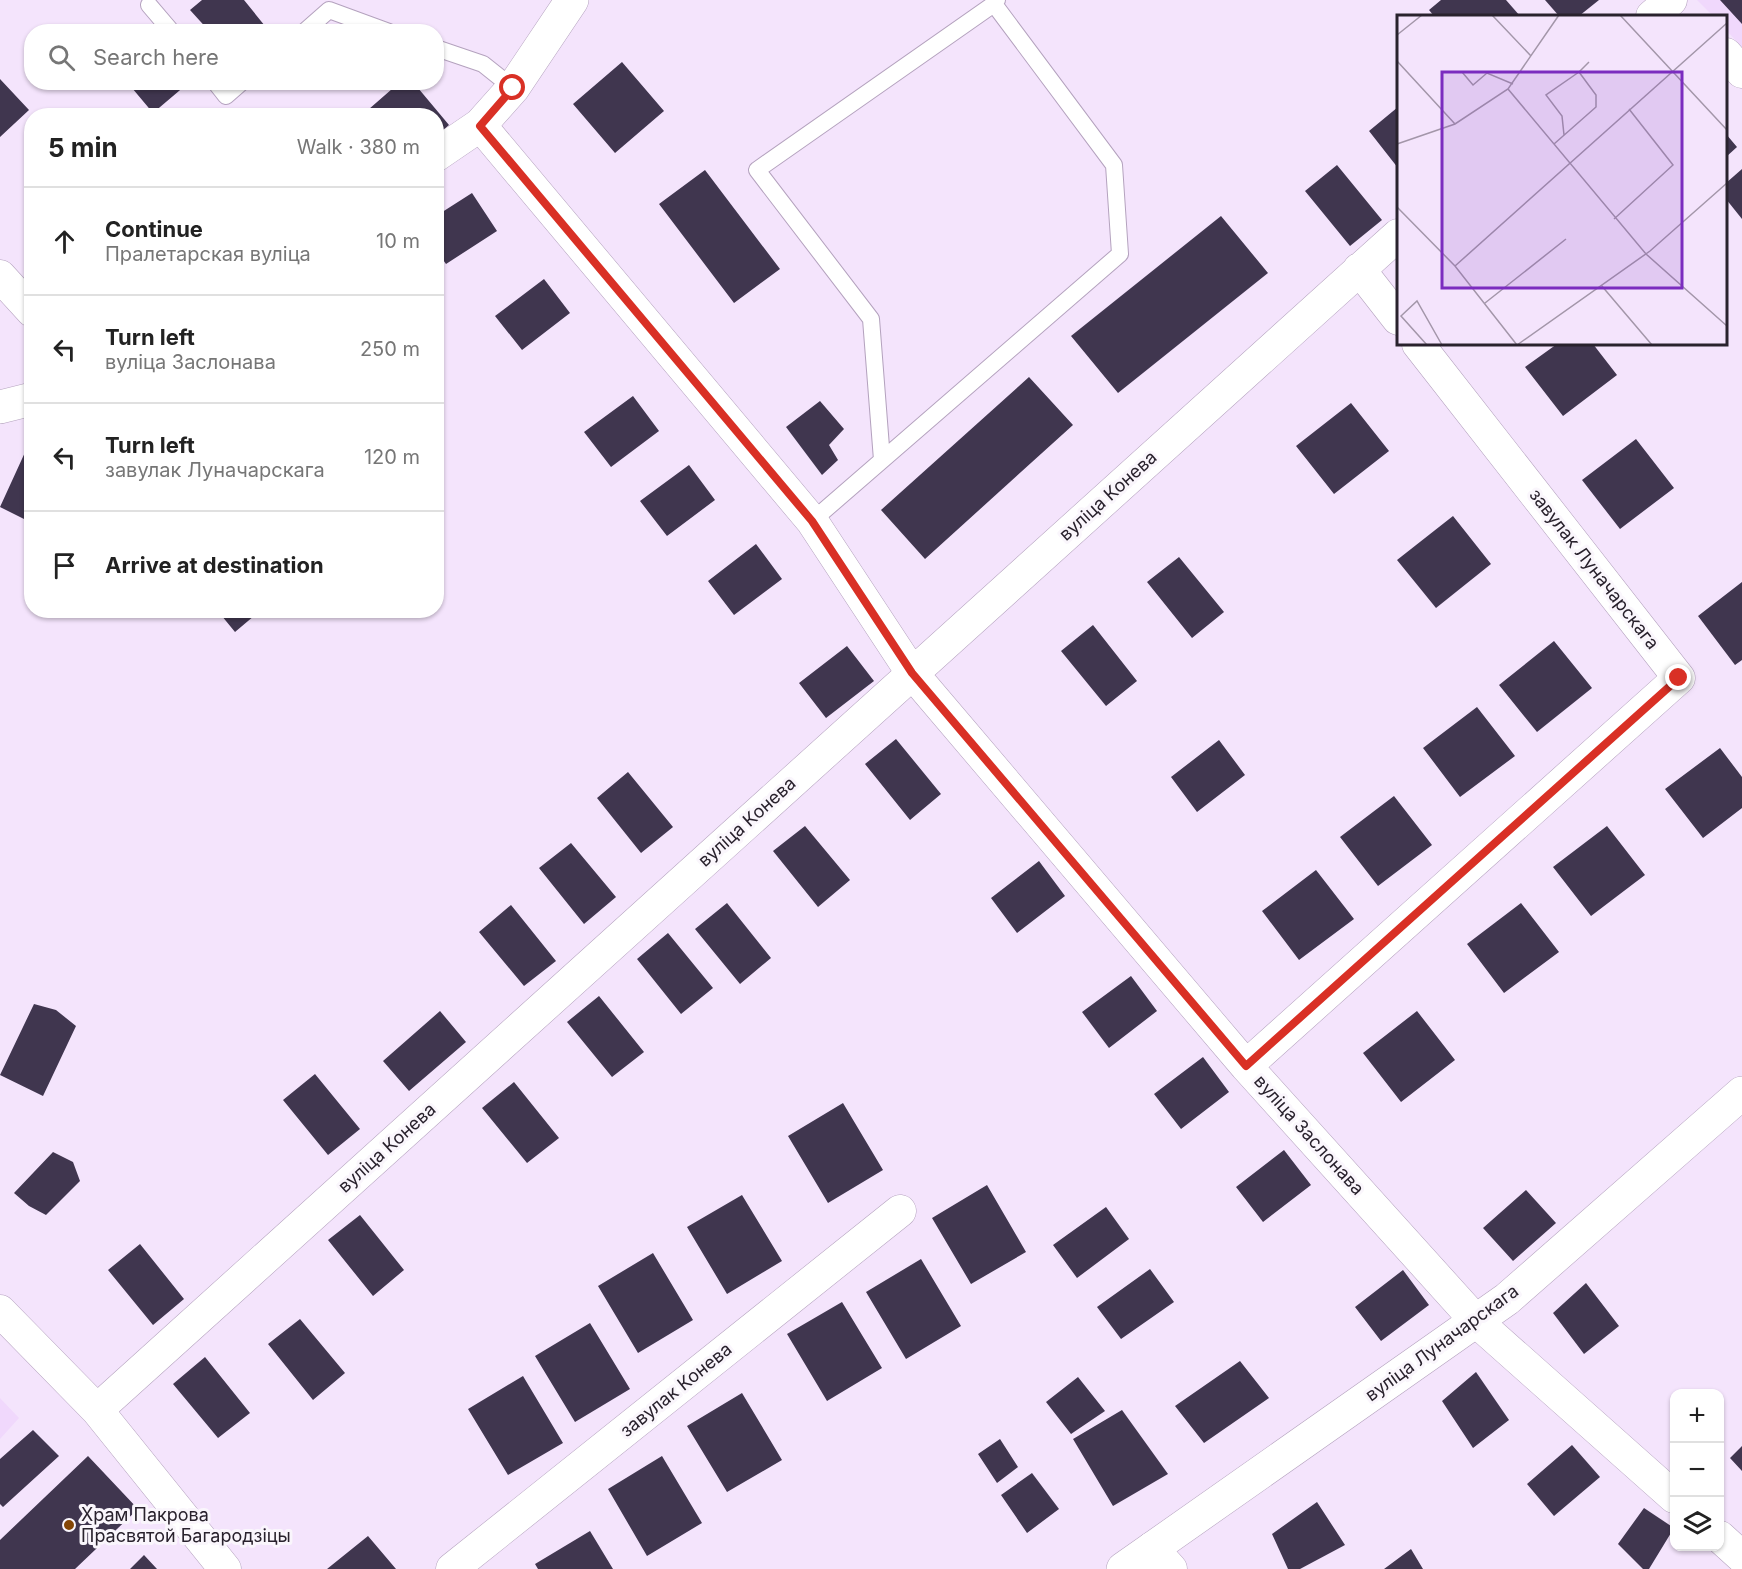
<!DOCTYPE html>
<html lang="en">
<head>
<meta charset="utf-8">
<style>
  :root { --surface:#fff; --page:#f6f6f6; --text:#222; --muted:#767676; --line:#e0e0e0 }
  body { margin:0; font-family:Inter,sans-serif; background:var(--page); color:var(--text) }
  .controls { position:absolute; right:18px; bottom:18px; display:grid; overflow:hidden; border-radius:12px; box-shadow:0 2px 4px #0004 }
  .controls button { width:54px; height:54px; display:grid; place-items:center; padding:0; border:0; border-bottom:2px solid var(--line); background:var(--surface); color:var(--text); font:30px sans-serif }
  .stop { position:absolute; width:18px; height:18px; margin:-14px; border:4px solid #d93025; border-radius:50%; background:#fff }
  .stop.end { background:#d93025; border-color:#fff; box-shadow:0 2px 6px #0008 }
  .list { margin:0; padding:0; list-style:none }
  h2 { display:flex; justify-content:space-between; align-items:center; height:78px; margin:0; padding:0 24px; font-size:26px }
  h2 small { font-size:20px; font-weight:400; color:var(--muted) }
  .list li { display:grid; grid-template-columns:39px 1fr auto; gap:18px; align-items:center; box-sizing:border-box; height:108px; padding:0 24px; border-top:2px solid var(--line) }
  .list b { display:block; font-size:22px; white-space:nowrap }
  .list p { margin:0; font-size:20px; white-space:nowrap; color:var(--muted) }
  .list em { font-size:20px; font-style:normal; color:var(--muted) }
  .icon { flex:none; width:33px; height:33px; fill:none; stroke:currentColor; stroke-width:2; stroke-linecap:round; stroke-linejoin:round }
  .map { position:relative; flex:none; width:1742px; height:1569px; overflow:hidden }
  .search { position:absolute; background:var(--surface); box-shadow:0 2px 4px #0004; left:24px; top:24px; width:420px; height:66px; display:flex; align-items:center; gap:15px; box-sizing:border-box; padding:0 21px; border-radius:24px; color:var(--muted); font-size:22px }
  .panel { position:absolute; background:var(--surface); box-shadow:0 2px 4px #0004; left:24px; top:108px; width:420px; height:510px; border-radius:24px }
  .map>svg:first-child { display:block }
  .built { fill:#f0d8fc }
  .building { fill:#40364f }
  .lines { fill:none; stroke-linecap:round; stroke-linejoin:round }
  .lane-casing { stroke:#b4a2be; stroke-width:18 }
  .street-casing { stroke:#b4a2be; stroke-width:33 }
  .secondary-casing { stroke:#b4a2be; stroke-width:34 }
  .lane { stroke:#fff; stroke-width:16 }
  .street { stroke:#fff; stroke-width:32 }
  .secondary { stroke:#fff; stroke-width:33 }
  .route { stroke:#d93025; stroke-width:8 }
  .poi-dot { fill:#844605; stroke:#faf6fc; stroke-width:2 }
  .labels { text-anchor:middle; stroke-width:6; stroke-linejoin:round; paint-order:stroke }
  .street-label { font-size:18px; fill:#29222d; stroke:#faf6fc }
  .poi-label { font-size:18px; fill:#29222d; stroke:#faf6fc; text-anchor:start }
  .inset-road { fill:none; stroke:#a396a9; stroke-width:1.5 }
  .view { fill:#7b2cbf; fill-opacity:0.15; stroke:#7b2cbf; stroke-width:3 }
  .inset-edge { fill:none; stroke:#29222d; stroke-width:3 }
</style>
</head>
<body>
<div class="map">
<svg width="1742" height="1569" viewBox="0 0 1742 1569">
  <rect width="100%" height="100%" fill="#f4e4fc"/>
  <path class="built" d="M1697,0H1742V47L1726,30V16H1713Z
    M0,1398L19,1418L0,1439Z"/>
  <path class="building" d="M202,0H244L265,26L259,32H210L190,10Z
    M1441,0H1506L1520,16H1434L1429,10Z
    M1545,0H1599L1579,16H1559Z
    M1720,0H1742V24Z
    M622,62L664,111L615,153L573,104Z
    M0,79L29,110L0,137Z
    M127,82H185L186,85L153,113Z
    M400,82H413L449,125L436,137V116H361Z
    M1398,107V168L1369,131Z
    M1726,134L1737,147L1726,157Z
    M1337,165L1382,220L1350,246L1305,191Z
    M1742,169V219L1726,199V183Z
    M705,170L780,269L734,303L659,204Z
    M472,193L497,231L446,264L436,250V216Z
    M1221,216L1268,273L1118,393L1071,336Z
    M544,279L570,313L522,350L495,316Z
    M1557,344H1593L1617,375L1563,416L1525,367Z
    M1029,377L1073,425L925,559L881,510Z
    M633,396L659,431L611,467L584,432Z
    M820,401L844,429L829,445L838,460L822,475L786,427Z
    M1351,403L1389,451L1334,494L1296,446Z
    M1636,439L1674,488L1620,529L1582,480Z
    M27,448L32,450V523L0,507Z
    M689,465L715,500L667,536L640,501Z
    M1453,516L1491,564L1436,608L1397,560Z
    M756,544L782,579L734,615L708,581Z
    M1179,557L1224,612L1192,638L1147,582Z
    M1742,582V660L1735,665L1698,616Z
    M217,610H261L235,632Z
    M1093,625L1137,681L1106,706L1061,651Z
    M1554,641L1592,688L1537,732L1499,685Z
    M847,646L874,681L826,718L799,683Z
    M1477,707L1515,756L1460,797L1423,748Z
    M896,739L941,794L910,820L865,764Z
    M1219,740L1245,775L1197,812L1171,777Z
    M1720,748L1742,777V808L1703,838L1665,789Z
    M628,772L673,827L641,853L597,798Z
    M1394,796L1432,845L1378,886L1340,837Z
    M805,826L850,880L818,907L773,851Z
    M1607,826L1645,875L1591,916L1553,867Z
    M571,843L616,897L584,924L539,868Z
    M1039,861L1065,896L1017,933L991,898Z
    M1316,870L1354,919L1299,960L1262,911Z
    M727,903L771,958L740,984L695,929Z
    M1521,903L1559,952L1504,993L1467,944Z
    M511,905L556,961L524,986L479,932Z
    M668,933L713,988L681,1014L637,959Z
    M1131,976L1157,1011L1109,1048L1082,1012Z
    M599,996L644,1052L612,1077L567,1022Z
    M34,1004L56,1010L76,1026L43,1096L0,1075Z
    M440,1011L466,1042L409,1091L383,1061Z
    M1417,1011L1455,1060L1401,1102L1363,1053Z
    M1203,1057L1229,1092L1181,1129L1154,1094Z
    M315,1074L360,1129L328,1155L283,1100Z
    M514,1082L559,1138L527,1163L482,1108Z
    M843,1103L883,1170L828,1203L788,1136Z
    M1284,1150L1311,1185L1263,1222L1236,1187Z
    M53,1152L73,1162L80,1181L46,1215L29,1206L14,1193Z
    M987,1185L1026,1252L971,1284L932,1218Z
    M1526,1190L1556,1223L1513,1261L1483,1228Z
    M742,1195L782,1261L727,1294L687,1227Z
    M1106,1207L1129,1239L1077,1278L1053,1245Z
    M360,1215L404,1270L373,1296L328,1240Z
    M140,1244L184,1299L153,1325L108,1270Z
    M653,1253L693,1320L638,1353L598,1286Z
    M921,1259L961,1326L906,1359L866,1292Z
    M1150,1269L1174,1302L1121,1339L1097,1307Z
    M1403,1270L1429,1305L1381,1341L1355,1307Z
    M1586,1283L1619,1326L1584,1354L1553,1313Z
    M842,1302L882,1368L827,1401L787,1334Z
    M300,1319L345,1373L313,1400L268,1344Z
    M590,1323L630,1389L575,1422L535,1356Z
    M205,1357L250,1413L218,1438L173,1384Z
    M1240,1361L1269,1398L1204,1443L1175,1406Z
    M1476,1372L1509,1420L1473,1448L1442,1401Z
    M523,1376L563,1443L508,1475L468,1409Z
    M1078,1377L1105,1411L1071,1434L1046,1402Z
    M742,1393L782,1460L727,1492L687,1426Z
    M1122,1410L1168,1474L1113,1506L1073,1439Z
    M33,1430L59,1456L3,1507L0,1504V1459Z
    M1000,1439L1018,1467L997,1483L978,1454Z
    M1572,1445L1600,1477L1554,1516L1527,1484Z
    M1742,1446V1471L1730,1458Z
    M88,1456L138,1509L75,1569H0V1540Z
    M662,1456L702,1523L647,1556L608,1489Z
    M1032,1473L1059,1509L1027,1533L1001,1495Z
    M1317,1502L1345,1545L1300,1569H1288L1272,1534Z
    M1644,1508L1674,1528L1649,1569H1643L1618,1544Z
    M590,1531L613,1569H538L535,1564Z
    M368,1536L396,1569H327Z
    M1411,1549L1423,1569H1384Z
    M144,1555L157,1569H130Z"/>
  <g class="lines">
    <g class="lane-casing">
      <path id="lane" d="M149,5L172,32
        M304,32L329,10L389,32
        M436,48L483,64L513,88
        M215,82L226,96L242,82
        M882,460L871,319L757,170L994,4
        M812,521L1120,254L1114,165L994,4L997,0"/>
    </g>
    <g class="street-casing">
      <path id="street" d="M1652,16L1671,0
        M1726,54L1742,72
        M480,125L812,521L912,673L1246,1066L1477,1322L1674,1497
        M1359,269L1398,319
        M0,276L32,311
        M1246,1066L1679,678L1418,344
        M0,1311L97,1410L225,1569
        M97,1410L1398,235
        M1720,1537L1742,1557
        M1152,1548L1171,1569
        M452,1569L900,1211"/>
    </g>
    <g class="secondary-casing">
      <path id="secondary" d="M436,155L480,125L513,88L572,0
        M0,407L32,399
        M1123,1569L1507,1299L1742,1093"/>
    </g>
    <use href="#lane" class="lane"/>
    <use href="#street" class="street"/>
    <use href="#secondary" class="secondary"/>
  </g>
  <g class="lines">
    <path class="route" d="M513,88L480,126L812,521L912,673L1246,1066L1679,678"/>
  </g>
  <circle class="poi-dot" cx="69" cy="1525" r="6"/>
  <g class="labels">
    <g class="street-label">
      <text transform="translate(1108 496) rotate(-42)" y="6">вуліца Конева</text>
      <text transform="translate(1594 569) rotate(52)" y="6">завулак Луначарскага</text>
      <text transform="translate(747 822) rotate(-42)" y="6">вуліца Конева</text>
      <text transform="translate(1309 1135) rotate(48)" y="6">вуліца Заслонава</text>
      <text transform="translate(387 1148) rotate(-42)" y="6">вуліца Конева</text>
      <text transform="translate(1442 1343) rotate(-36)" y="6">вуліца Луначарскага</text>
      <text transform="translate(676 1390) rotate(-39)" y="6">завулак Конева</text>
    </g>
    <g class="poi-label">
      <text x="81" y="1521">Храм Пакрова<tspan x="81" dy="21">Прасвятой Багародзіцы</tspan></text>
    </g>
  </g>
  <g transform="translate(1397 15)">
    <rect width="330" height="330" fill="#f4e4fc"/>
    <path class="inset-road" d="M95,0L134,41M223,0L330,115M0,20L25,0M0,46L58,109M65,57L76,70L90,58L116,69M111,74L249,239L330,311M167,120L165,101L149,80L182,57M0,129L58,109L111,74L162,0M157,129L199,92V80L182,57L192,47M0,192L58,251L120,330M217,204L276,150L232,94M58,251L330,8M204,270L255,330M88,288L169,224M30,330L4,301L20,286L45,330M120,330L253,236L330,168"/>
    <path class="view" d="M45,57H285V273H45Z"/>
    <rect width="330" height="330" class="inset-edge"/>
  </g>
</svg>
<div class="controls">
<button>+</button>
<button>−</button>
<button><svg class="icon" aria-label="layers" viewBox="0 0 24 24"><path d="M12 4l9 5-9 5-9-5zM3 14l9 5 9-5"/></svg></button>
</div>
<div class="stop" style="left:513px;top:88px"></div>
<div class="stop end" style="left:1679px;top:678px"></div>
<div class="search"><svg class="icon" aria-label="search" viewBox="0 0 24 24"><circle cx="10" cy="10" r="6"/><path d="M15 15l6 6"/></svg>Search here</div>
<section class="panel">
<h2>5 min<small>Walk · 380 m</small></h2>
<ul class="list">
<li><svg class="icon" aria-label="ahead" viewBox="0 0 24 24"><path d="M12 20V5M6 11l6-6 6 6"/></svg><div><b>Continue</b><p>Пралетарская вуліца</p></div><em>10 m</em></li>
<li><svg class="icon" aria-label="left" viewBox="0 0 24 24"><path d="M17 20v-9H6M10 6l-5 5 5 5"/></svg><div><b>Turn left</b><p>вуліца Заслонава</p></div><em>250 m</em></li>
<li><svg class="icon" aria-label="left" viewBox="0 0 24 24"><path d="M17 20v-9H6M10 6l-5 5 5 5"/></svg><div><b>Turn left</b><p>завулак Луначарскага</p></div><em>120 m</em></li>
<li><svg class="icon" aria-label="arrive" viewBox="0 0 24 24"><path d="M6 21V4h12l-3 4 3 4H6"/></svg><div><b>Arrive at destination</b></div></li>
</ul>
</section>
</div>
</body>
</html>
